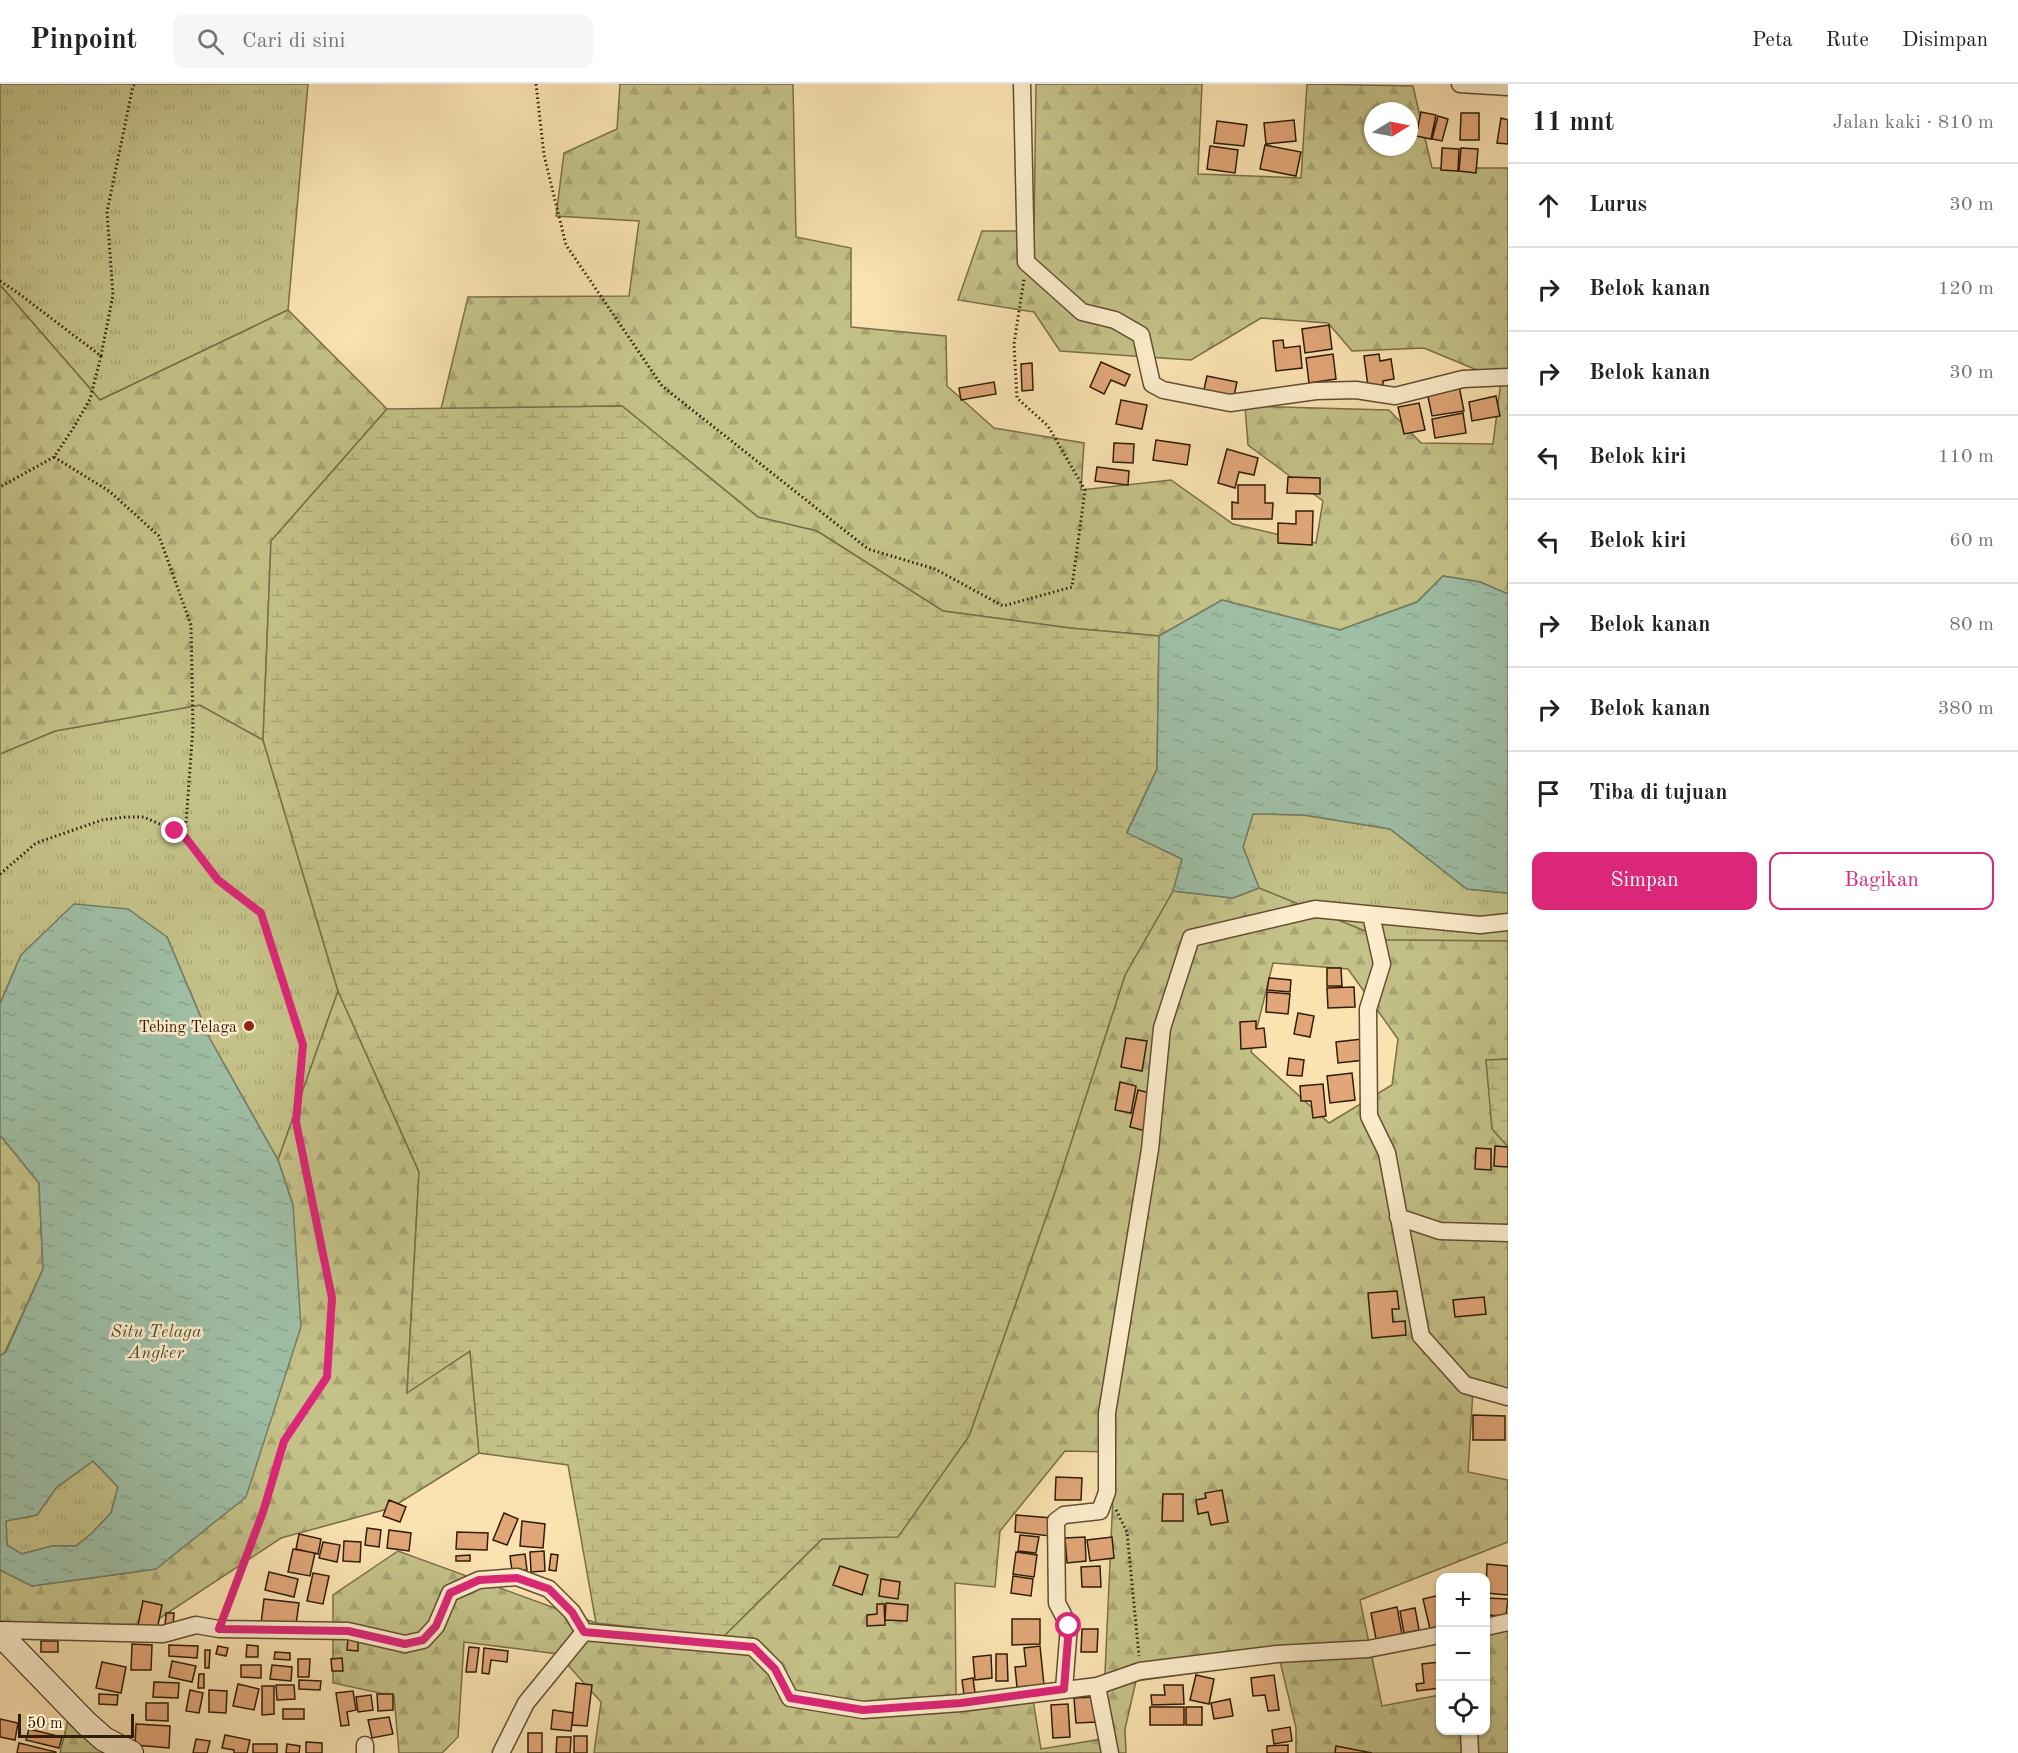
<!DOCTYPE html>
<html lang="id">
<head>
<meta charset="utf-8">
<style>
  :root { --surface:#fff; --page:#f6f6f6; --text:#222; --muted:#767676; --line:#e0e0e0; --accent:#db2777 }
  body { margin:0; font-family:"Old Standard TT",serif; background:var(--page); color:var(--text) }
  .controls { position:absolute; right:18px; bottom:18px; display:grid; overflow:hidden; border-radius:12px; box-shadow:0 2px 4px #0004 }
  .controls button { width:54px; height:54px; display:grid; place-items:center; padding:0; border:0; border-bottom:2px solid var(--line); background:var(--surface); color:var(--text); font:30px sans-serif }
  .compass { position:absolute; left:1364px; top:18px; width:54px; height:54px; border-radius:50%; background:var(--surface); box-shadow:0 2px 4px #0004; rotate:80deg }
  .scale { position:absolute; left:18px; bottom:15px; width:116px; box-sizing:border-box; padding-left:6px; border:3px solid #311d07; border-top:0; font-size:16px; line-height:21px; white-space:nowrap; color:#311d07; -webkit-text-stroke:4px #fcedcc; paint-order:stroke }
  .stop { position:absolute; width:18px; height:18px; margin:-14px; border:4px solid #db2777; border-radius:50%; background:#fff }
  .stop.end { background:#db2777; border-color:#fff; box-shadow:0 2px 6px #0008 }
  .list { margin:0; padding:0; list-style:none }
  h2 { display:flex; justify-content:space-between; align-items:center; height:78px; margin:0; padding:0 24px; font-size:26px }
  h2 small { font-size:20px; font-weight:400; color:var(--muted) }
  .list li { display:grid; grid-template-columns:39px 1fr auto; gap:18px; align-items:center; box-sizing:border-box; height:84px; padding:0 24px; border-top:2px solid var(--line) }
  .list b { display:block; font-size:22px; white-space:nowrap }
  .list em { font-size:20px; font-style:normal; color:var(--muted) }
  .actions { display:flex; gap:12px; padding:18px 24px }
  .actions a { flex:1; padding:14px 0; border:2px solid var(--accent); border-radius:12px; text-align:center; font-size:21px; color:var(--accent) }
  .actions .main { background:var(--accent); color:#fff }
  .icon { flex:none; width:33px; height:33px; fill:none; stroke:currentColor; stroke-width:2; stroke-linecap:round; stroke-linejoin:round }
  .map { position:relative; flex:none; width:1508px; height:1669px; overflow:hidden }
  header { display:flex; align-items:center; gap:36px; box-sizing:border-box; height:84px; padding:0 30px; background:var(--surface); border-bottom:2px solid var(--line) }
  header strong { font-size:28px }
  nav { display:flex; gap:33px; margin-inline-start:auto; font-size:21px }
  .search { width:420px; height:54px; background:var(--page); display:flex; align-items:center; gap:15px; box-sizing:border-box; padding:0 21px; border-radius:12px; color:var(--muted); font-size:22px }
  main { display:flex }
  aside { flex:1; background:var(--surface) }
  .map>svg:first-child { display:block }
  .grass { fill:url(#grass-tufts); stroke:#7a7048; stroke-width:1.5 }
  .forest { fill:url(#forest-firs); stroke:#7a7048; stroke-width:1.5; fill-rule:evenodd }
  .wetland { fill:url(#wetland-marsh); stroke:#7a7048; stroke-width:1.5 }
  .water { fill:url(#water-ripples); stroke:#737e66; stroke-width:1.5; fill-rule:evenodd }
  .building { fill:#e1a779; stroke:#311d07; stroke-width:1.5 }
  .lines { fill:none; stroke-linecap:round; stroke-linejoin:round }
  .street-casing { stroke:#634e32; stroke-width:19 }
  .secondary-casing { stroke:#311d07; stroke-width:26 }
  .path { stroke:#311d07; stroke-width:3; stroke-dasharray:1.5 3; stroke-linecap:butt }
  .street { stroke:#fcedcc; stroke-width:16 }
  .secondary { stroke:#fcedcc; stroke-width:24 }
  .route { stroke:#db2777; stroke-width:8 }
  .poi-dot { fill:#8f2418; stroke:#fcedcc; stroke-width:2 }
  .labels { text-anchor:middle; stroke-width:5; stroke-linejoin:round; paint-order:stroke }
  .poi-label { font-size:16px; fill:#311d07; stroke:#fcedcc; text-anchor:end }
  .water-label { font-size:18px; font-style:italic; fill:#524e37; stroke:#fcedcc }
</style>
</head>
<body>
<header>
<strong>Pinpoint</strong>
<div class="search"><svg class="icon" aria-label="search" viewBox="0 0 24 24"><circle cx="10" cy="10" r="6"/><path d="M15 15l6 6"/></svg>Cari di sini</div>
<nav><a>Peta</a><a>Rute</a><a>Disimpan</a></nav>
</header>
<main>
<div class="map">
<svg width="1508" height="1669" viewBox="0 0 1508 1669">
  <defs>
    <pattern id="grass-tufts" width="24" height="20" patternUnits="userSpaceOnUse" patternTransform="scale(1.5)"><rect width="24" height="20" fill="#c4c288"/><path d="M3 7l-1-3M5 7V3M7 7l1-3M15 17l-1-3M17 17v-4M19 17l1-3" fill="none" stroke="#a9a674"/></pattern>
    <pattern id="forest-firs" width="22" height="20" patternUnits="userSpaceOnUse" patternTransform="scale(1.5)"><rect width="22" height="20" fill="#c4c288"/><path d="M5 1l3.5 6h-7zM16 11l3.5 6h-7z" fill="#a9a674"/></pattern>
    <pattern id="wetland-marsh" width="20" height="14" patternUnits="userSpaceOnUse" patternTransform="scale(1.5)"><rect width="20" height="14" fill="#c4c288"/><path d="M1 5h8M5 5V1M11 12h8M15 12V8" fill="none" stroke="#a9a674"/></pattern>
    <pattern id="water-ripples" width="26" height="14" patternUnits="userSpaceOnUse" patternTransform="scale(1.5)"><rect width="26" height="14" fill="#9fbfa6"/><path d="M2 4q2-2 4 0t4 0M15 11q2-2 4 0t4 0" fill="none" stroke="#89a48d"/></pattern>
  </defs>
  <rect width="100%" height="100%" fill="#fae3b1"/>
  <filter id="stains"><feTurbulence type="fractalNoise" baseFrequency=".00333" numOctaves="4"/><feColorMatrix values="0 0 0 0 .2 0 0 0 0 .09 0 0 0 0 .02 0 0 0 .5 -.17"/></filter>
  <radialGradient id="worn" r=".72"><stop offset=".6" stop-color="#630" stop-opacity="0"/><stop offset="1" stop-color="#630" stop-opacity=".3"/></radialGradient>
  <path class="grass" d="M0,0H308L288,226L100,316L0,201Z
    M200,621L263,656L338,907L278,1076L210,955L167,853L21,871L0,920V670L55,647Z
    M1253,730L1304,731L1390,745L1467,805L1508,809V857L1387,856L1259,804L1243,763Z
    M93,1377L118,1403L111,1429L92,1449L76,1462H52L21,1470L7,1461L5,1437L37,1431L56,1404Z"/>
  <path class="forest" d="M620,0H793L796,153L851,164V243L946,252L947,302L994,344L1084,359L1081,406L1171,396L1233,440L1316,459L1323,417L1248,361L1245,322L1389,326L1421,359L1493,360L1501,296L1424,264L1352,267L1328,239L1261,234L1191,276L1060,267L1034,228L958,216L982,147H1034L1036,0H1202L1198,90L1301,94L1307,0L1413,2L1432,84H1508V510L1480,498L1443,492L1417,518L1340,546L1222,516L1159,552L1070,544L943,527L817,447L758,433L622,322L441,325L468,213L629,212L639,137L556,132L564,69L617,45ZM1373,27H1409V63H1373Z
    M0,201L100,316L288,226L387,325L271,457L263,656L200,621L55,647L0,670Z
    M1259,804L1387,856L1508,857V975L1486,977L1508,1063V1308L1473,1306L1468,1388L1508,1396V1458L1360,1516L1382,1622L1440,1611V1646H1486V1548L1508,1543V1669H1296V1644L1280,1577L1136,1597L1125,1645L1126,1669H594L601,1618L558,1570L464,1558L458,1653L442,1669H399L394,1612L333,1599V1511L398,1467L596,1539L723,1553L822,1455L898,1452L969,1352L1056,1105L1125,891L1173,807L1233,814ZM1273,879L1348,885L1398,955L1392,1001L1329,1039L1251,968ZM1065,1367L1115,1368L1102,1655L1041,1665L1033,1616H956L955,1499L995,1503L1000,1447Z
    M338,907L419,1088L407,1308L470,1267L479,1369L391,1424L281,1454L151,1540L0,1542V1486L32,1502L156,1485L293,1121L278,1076Z
    M0,1051L39,1099L43,1185L5,1268L0,1272Z
    M69,1632L131,1669H60Z"/>
  <path class="wetland" d="M622,322L758,433L817,447L943,527L1070,544L1159,552L1157,685L1127,748L1182,775L1173,807L1125,891L1056,1105L969,1352L898,1453L822,1455L723,1553L596,1539L568,1381L479,1369L470,1267L407,1309L419,1088L338,907L263,656L271,457L387,325Z
    M1508,975V1063L1492,1045L1486,976Z"/>
  <path class="water" d="M1443,492L1480,498L1508,510V809L1467,805L1390,745L1304,731L1253,730L1243,763L1259,804L1233,814L1173,807L1182,775L1127,749L1157,685L1159,552L1222,516L1340,546L1417,518Z
    M74,820L128,825L167,853L210,955L278,1076L293,1121L301,1243L246,1413L156,1485L32,1502L0,1486V1272L6,1268L43,1185L39,1099L0,1051V920L21,871ZM93,1377L118,1403L111,1429L92,1449L76,1462H52L22,1470L7,1461L6,1437L37,1431L56,1404Z"/>
  <path class="building" d="M1421,28L1436,31L1431,55L1416,52Z
    M1461,29H1479V56H1460Z
    M1438,32L1448,35L1442,57L1432,55Z
    M1501,34L1508,36V60L1497,59Z
    M1294,36L1296,57L1266,60L1264,39Z
    M1217,37L1247,41L1244,62L1214,59Z
    M1265,61L1301,68L1296,92L1260,85Z
    M1210,62L1238,66L1235,89L1207,85Z
    M1442,64L1459,65L1458,87L1441,86Z
    M1461,64L1478,65L1476,89L1459,87Z
    M1329,241L1332,265L1305,269L1302,245Z
    M1283,256L1284,264L1300,262L1302,284L1276,287L1273,257Z
    M1333,270L1336,295L1309,299L1306,274Z
    M1379,270L1380,277L1391,275L1394,295L1383,297V301L1368,303L1364,272Z
    M1101,278L1130,291L1125,302L1111,296L1104,310L1090,303Z
    M1032,279L1033,306L1022,307L1021,280Z
    M1207,292L1237,298L1233,316L1203,310Z
    M994,298L996,310L961,316L959,304Z
    M1459,302L1464,327L1432,332L1427,308Z
    M1496,312L1500,332L1472,337L1469,318Z
    M1121,316L1147,321L1142,345L1116,340Z
    M1419,319L1425,346L1404,350L1398,323Z
    M1463,329L1466,349L1435,354L1432,335Z
    M1156,356L1190,361L1187,381L1153,376Z
    M1114,359L1134,360L1133,379L1113,378Z
    M1227,365L1258,374L1254,391L1239,388L1235,404L1218,399Z
    M1097,383L1129,387L1128,401L1095,397Z
    M1288,393L1320,394V410L1287,409Z
    M1238,401H1265V419H1273L1272,435H1232V418L1238,419Z
    M1296,427H1313L1312,461L1278,459V439L1296,440Z
    M1327,884H1341L1342,902H1327Z
    M1269,894L1291,896L1290,908L1267,906Z
    M1354,903L1355,923L1328,924L1327,904Z
    M1267,908L1290,910L1288,930L1266,928Z
    M1298,929L1314,932L1310,953L1294,950Z
    M1256,937V945L1264,944L1266,963L1241,965L1240,938Z
    M1126,954L1147,957L1142,987L1121,983Z
    M1362,955L1365,976L1338,979L1336,958Z
    M1289,974L1304,976L1302,992L1287,991Z
    M1352,989L1355,1016L1330,1019L1327,992Z
    M1120,998L1136,1002L1131,1029L1115,1026Z
    M1323,1000L1326,1032L1313,1034L1311,1017H1301L1300,1002Z
    M1138,1006L1154,1010L1146,1047L1130,1043Z
    M1495,1062L1508,1063V1083L1494,1082Z
    M1476,1064L1491,1065V1086L1475,1085Z
    M1397,1207L1399,1225H1392L1393,1238L1405,1237L1406,1251L1372,1254L1368,1209Z
    M1484,1213L1486,1230L1455,1233L1453,1216Z
    M1473,1331L1505,1332V1356H1473Z
    M1056,1393L1082,1394L1081,1416H1055Z
    M1222,1406L1228,1438L1211,1441L1208,1428L1198,1430L1196,1416L1206,1414L1205,1409Z
    M1163,1410H1183V1437H1162Z
    M389,1416L406,1423L400,1438L383,1432Z
    M504,1429L518,1435L507,1461L493,1456Z
    M1016,1431L1052,1434L1050,1452L1015,1448Z
    M522,1437L545,1440L543,1464L520,1462Z
    M367,1444L381,1446L379,1463L365,1461Z
    M389,1446L411,1449L409,1467L387,1464Z
    M457,1448L488,1449L487,1466L456,1465Z
    M299,1450L321,1455L318,1470L296,1465Z
    M1020,1451L1039,1453L1036,1469L1018,1467Z
    M1085,1453L1086,1477L1067,1479L1065,1454Z
    M1112,1453L1114,1474L1090,1477L1087,1456Z
    M344,1457L361,1458L360,1478L343,1477Z
    M323,1458L340,1461L337,1478L319,1474Z
    M293,1465L315,1469L310,1492L288,1488Z
    M544,1467L545,1487L531,1488L530,1468Z
    M1016,1468L1037,1471L1034,1493L1013,1490Z
    M525,1470L527,1486L512,1487L510,1472Z
    M551,1470L558,1471L556,1487L549,1486Z
    M470,1471V1477H456V1472Z
    M1487,1480L1508,1482V1511L1486,1509Z
    M840,1482L868,1491L862,1511L833,1501Z
    M1100,1482L1101,1503H1082L1081,1483Z
    M269,1488L298,1495L294,1513L265,1506Z
    M313,1489L329,1492L323,1520L307,1517Z
    M1013,1492L1033,1495L1031,1512L1011,1509Z
    M881,1495L900,1498L898,1515L879,1512Z
    M1440,1511V1542L1430,1545L1423,1515Z
    M1486,1514L1508,1515L1506,1532L1486,1531Z
    M264,1515L299,1519L296,1540L277,1538V1542L261,1540Z
    M143,1517L162,1521L157,1546L138,1541Z
    M886,1519L908,1521L907,1537L885,1536Z
    M877,1520H884L885,1541L867,1542V1531L877,1530Z
    M1397,1523L1402,1550L1376,1555L1371,1529Z
    M1415,1524L1419,1546L1404,1549L1400,1527Z
    M166,1529H174L173,1543L165,1542Z
    M1012,1535H1040V1560L1012,1561Z
    M1082,1545H1098L1097,1568H1081Z
    M348,1554L358,1555V1567L347,1566Z
    M41,1557H58V1568H41Z
    M132,1560L152,1561L151,1586H131Z
    M169,1561L198,1562L197,1574L169,1572Z
    M247,1561L258,1562V1573H246Z
    M218,1562L228,1564L226,1572L216,1570Z
    M1040,1562L1044,1601L1017,1603L1015,1583L1026,1582L1024,1564Z
    M469,1563L479,1564L476,1588H466Z
    M484,1564L508,1567L507,1578L491,1576L489,1590L482,1589Z
    M205,1566H210L209,1584H205Z
    M275,1568L290,1569V1576L274,1575Z
    M996,1570H1007L1008,1597H996Z
    M991,1571L992,1594L975,1596L973,1573Z
    M342,1574L343,1587H332L331,1575Z
    M298,1575H310L309,1593H298Z
    M172,1577L196,1582L192,1598L169,1593Z
    M102,1578L126,1583L121,1609L96,1604Z
    M1440,1578V1604L1417,1607L1416,1600L1424,1599L1422,1580Z
    M241,1581H261V1594L241,1593Z
    M272,1581L292,1583L291,1597L270,1595Z
    M199,1590H204V1604H198Z
    M1196,1591L1214,1595L1209,1620L1190,1616Z
    M1274,1591L1279,1626L1268,1627L1265,1611L1253,1612L1251,1594Z
    M973,1594L975,1609L964,1610L962,1596Z
    M299,1596L321,1597L320,1606L299,1605Z
    M154,1598L179,1599L178,1614L153,1613Z
    M576,1599L592,1601L587,1642L572,1641Z
    M238,1600L259,1605L254,1626L233,1622Z
    M276,1601H294L295,1615L277,1616Z
    M1164,1601H1183L1184,1620L1152,1621L1151,1611H1165Z
    M262,1602H274V1630L262,1631Z
    M190,1606L203,1609L199,1629L186,1627Z
    M209,1606L227,1607L226,1629L209,1628Z
    M353,1607L356,1626L347,1628L349,1641L341,1642L336,1609Z
    M99,1610L118,1611L117,1621L99,1620Z
    M377,1610H393V1626L378,1627Z
    M371,1611L373,1626L358,1628L356,1613Z
    M1095,1613L1097,1638L1076,1639L1074,1614Z
    M1230,1615L1233,1632L1214,1635L1211,1619Z
    M146,1619H168V1637L146,1636Z
    M1068,1620L1070,1653L1053,1654L1051,1621Z
    M1150,1623H1184V1641H1150Z
    M1186,1623H1202V1641H1186Z
    M283,1625H304V1635H283Z
    M553,1626L573,1629L571,1647L551,1645Z
    M389,1633L393,1650L372,1654L368,1636Z
    M0,1635L18,1639L15,1656L0,1653Z
    M136,1640L170,1642L169,1664L135,1661Z
    M1290,1643L1292,1657L1274,1660L1272,1646Z
    M29,1645L62,1653L59,1664L26,1656Z
    M528,1649H542V1669H528Z
    M225,1651L250,1656L247,1669H234V1666L222,1664Z
    M574,1652H587V1669H574Z
    M557,1653H571L570,1669H556Z
    M196,1655L210,1657L207,1669H193Z
    M306,1658L322,1659V1669H306Z
    M19,1659L56,1668V1669H17Z
    M253,1660H277V1669H253Z
    M287,1660L300,1662L299,1669H286Z
    M1288,1661V1669H1267V1662Z
    M1336,1662L1372,1669H1335Z"/>
  <g class="lines">
    <g class="street-casing">
      <path id="street" d="M1022,0L1026,178L1082,228L1115,236L1141,251L1152,300L1163,306L1230,319L1316,307L1356,306L1395,312L1463,295L1508,293
        M1460,0L1508,3
        M1371,831L1382,880L1368,925L1369,1032L1387,1069L1421,1252L1465,1301L1508,1313
        M1398,1133L1440,1147L1508,1149
        M1486,1543L1508,1538
        M0,1546L163,1550L196,1541L219,1545L348,1547L405,1560L423,1556L436,1542L450,1509L479,1496L517,1493L549,1505L572,1528L584,1548L753,1563L775,1585L790,1614L863,1626L961,1619L1097,1602L1140,1587L1277,1570L1368,1565L1440,1551
        M1097,1602L1110,1669
        M1064,1605L1069,1542L1057,1519L1056,1437L1064,1431L1100,1427L1107,1408V1329L1150,1065L1162,944L1191,854L1315,825L1480,841L1508,838
        M1469,1646L1470,1669
        M365,1661V1669
        M501,1669L526,1619L584,1548"/>
    </g>
    <g class="secondary-casing">
      <path id="secondary" d="M0,1550L86,1639L104,1655L131,1669"/>
    </g>
    <path class="path" d="M536,0L544,71L566,161L662,302L868,465L935,485L1003,522L1072,503L1085,406L1048,342L1017,314L1014,260L1024,195
      M0,197L18,209L101,272L90,315L74,343L54,373L0,403
      M101,272L113,211L107,128L133,2L135,0
      M54,373L109,407L159,452L191,541L193,643L185,753
      M0,790L36,759L102,736L126,733H144L175,747L185,753L218,796L261,829L303,961L296,1038L332,1214L327,1293L283,1357L263,1428L225,1530
      M1116,1426L1127,1448L1139,1572"/>
    <use href="#street" class="street"/>
    <use href="#secondary" class="secondary"/>
  </g>
  <g class="lines">
    <path class="route" d="M175,747L185,753L218,796L261,829L303,961L296,1038L332,1214L327,1293L284,1357L263,1428L219,1545L348,1547L405,1560L423,1556L436,1542L450,1509L479,1496L517,1494L549,1505L572,1528L584,1548L753,1563L775,1585L790,1614L863,1626L961,1619L1064,1605L1069,1542"/>
  </g>
  <circle class="poi-dot" cx="249" cy="942" r="6"/>
  <g class="labels">
    <g class="poi-label">
      <text x="237" y="948">Tebing Telaga</text>
    </g>
    <g class="water-label">
      <text x="156" y="1253">Situ Telaga<tspan x="156" dy="21">Angker</tspan></text>
    </g>
  </g>
  <rect width="100%" height="100%" filter="url(#stains)"/>
  <rect width="100%" height="100%" fill="url(#worn)"/>
</svg>
<div class="controls">
<button>+</button>
<button>−</button>
<button><svg class="icon" aria-label="locate" viewBox="0 0 24 24"><circle cx="12" cy="12" r="6"/><path d="M12 2v4M12 18v4M2 12h4M18 12h4"/></svg></button>
</div>
<svg class="compass" viewBox="-18 -18 36 36"><path d="M0-13l5 13h-10z" fill="#e53935"/><path d="M0 13l5-13h-10z" fill="#767676"/></svg>
<div class="scale">50 m</div>
<div class="stop" style="left:1069px;top:1542px"></div>
<div class="stop end" style="left:175px;top:747px"></div>
</div>
<aside>
<h2>11 mnt<small>Jalan kaki · 810 m</small></h2>
<ul class="list">
<li><svg class="icon" aria-label="ahead" viewBox="0 0 24 24"><path d="M12 20V5M6 11l6-6 6 6"/></svg><div><b>Lurus</b></div><em>30 m</em></li>
<li><svg class="icon" aria-label="right" viewBox="0 0 24 24"><path d="M7 20v-9h11M14 6l5 5-5 5"/></svg><div><b>Belok kanan</b></div><em>120 m</em></li>
<li><svg class="icon" aria-label="right" viewBox="0 0 24 24"><path d="M7 20v-9h11M14 6l5 5-5 5"/></svg><div><b>Belok kanan</b></div><em>30 m</em></li>
<li><svg class="icon" aria-label="left" viewBox="0 0 24 24"><path d="M17 20v-9H6M10 6l-5 5 5 5"/></svg><div><b>Belok kiri</b></div><em>110 m</em></li>
<li><svg class="icon" aria-label="left" viewBox="0 0 24 24"><path d="M17 20v-9H6M10 6l-5 5 5 5"/></svg><div><b>Belok kiri</b></div><em>60 m</em></li>
<li><svg class="icon" aria-label="right" viewBox="0 0 24 24"><path d="M7 20v-9h11M14 6l5 5-5 5"/></svg><div><b>Belok kanan</b></div><em>80 m</em></li>
<li><svg class="icon" aria-label="right" viewBox="0 0 24 24"><path d="M7 20v-9h11M14 6l5 5-5 5"/></svg><div><b>Belok kanan</b></div><em>380 m</em></li>
<li><svg class="icon" aria-label="arrive" viewBox="0 0 24 24"><path d="M6 21V4h12l-3 4 3 4H6"/></svg><div><b>Tiba di tujuan</b></div></li>
</ul>
<div class="actions"><a class="main">Simpan</a><a>Bagikan</a></div>
</aside>
</main>
</body>
</html>
